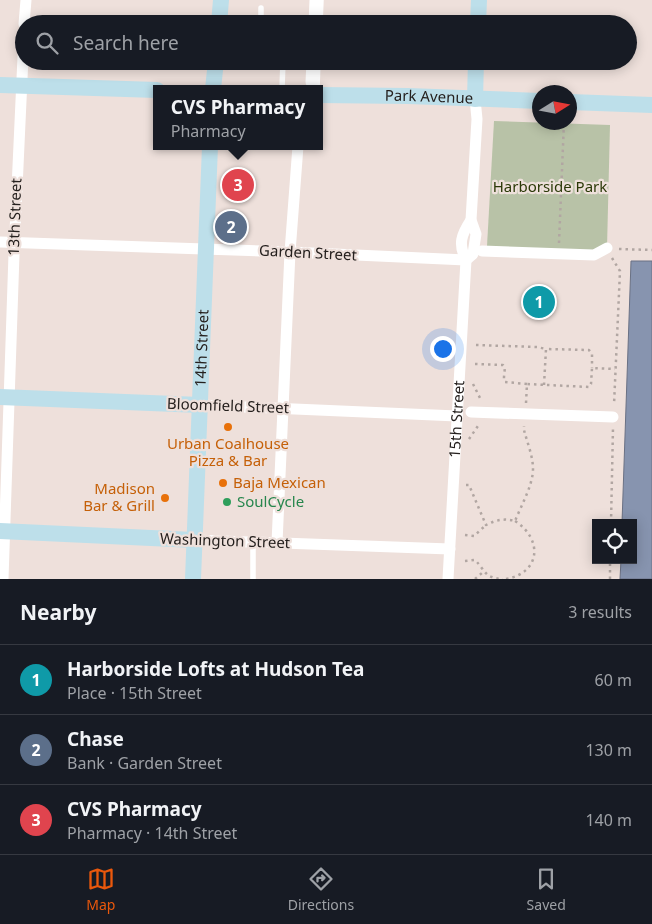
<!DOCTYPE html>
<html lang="en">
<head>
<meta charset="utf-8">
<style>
  :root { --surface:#171b24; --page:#20242c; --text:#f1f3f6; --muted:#9ea1a6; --line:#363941; --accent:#ea580c }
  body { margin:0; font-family:"Noto Sans",sans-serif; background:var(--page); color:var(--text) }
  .controls { position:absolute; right:15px; bottom:15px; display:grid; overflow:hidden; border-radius:0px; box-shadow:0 2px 12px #0003 }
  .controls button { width:45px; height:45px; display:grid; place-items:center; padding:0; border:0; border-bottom:1px solid var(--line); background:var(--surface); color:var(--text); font:25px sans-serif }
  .compass { position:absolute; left:532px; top:85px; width:45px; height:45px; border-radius:50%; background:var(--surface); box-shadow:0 2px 12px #0003; rotate:79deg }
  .you { position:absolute; left:442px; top:348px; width:18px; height:18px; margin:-12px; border:4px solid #fff; border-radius:50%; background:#1a73e8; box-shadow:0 0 0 8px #1a73e833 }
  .badge { display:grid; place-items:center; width:32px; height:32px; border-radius:50%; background:var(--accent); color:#fff; font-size:16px; font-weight:700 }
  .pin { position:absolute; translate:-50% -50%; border:2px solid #fff; box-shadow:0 1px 5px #0006 }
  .popup { position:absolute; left:153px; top:85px; width:170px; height:65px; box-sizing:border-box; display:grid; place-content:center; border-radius:0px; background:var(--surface); filter:drop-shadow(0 1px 4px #0005); font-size:16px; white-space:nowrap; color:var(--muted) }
  .popup b { font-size:19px; color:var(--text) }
  .popup::after { content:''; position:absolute; left:50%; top:100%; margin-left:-10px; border:10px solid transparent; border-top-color:var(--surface) }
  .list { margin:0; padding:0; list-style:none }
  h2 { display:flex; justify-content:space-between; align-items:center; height:65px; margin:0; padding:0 20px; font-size:21px }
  h2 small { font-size:16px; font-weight:400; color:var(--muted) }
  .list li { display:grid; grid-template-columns:32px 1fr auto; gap:15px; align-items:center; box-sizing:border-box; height:70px; padding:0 20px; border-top:1px solid var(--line) }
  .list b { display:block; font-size:19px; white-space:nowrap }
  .list p { margin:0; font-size:16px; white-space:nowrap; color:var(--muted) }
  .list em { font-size:16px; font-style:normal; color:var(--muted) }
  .icon { flex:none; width:28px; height:28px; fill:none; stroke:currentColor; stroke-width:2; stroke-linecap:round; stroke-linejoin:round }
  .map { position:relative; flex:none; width:652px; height:579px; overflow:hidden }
  .search { position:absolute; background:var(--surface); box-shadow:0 2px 12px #0003; left:15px; right:15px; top:15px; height:55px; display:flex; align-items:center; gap:12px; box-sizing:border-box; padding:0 18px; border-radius:28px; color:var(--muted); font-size:19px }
  .sheet { height:275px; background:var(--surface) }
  nav { display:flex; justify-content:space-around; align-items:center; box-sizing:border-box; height:70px; border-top:1px solid var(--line); background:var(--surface); font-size:14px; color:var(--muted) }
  nav a { display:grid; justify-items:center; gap:2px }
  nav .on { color:var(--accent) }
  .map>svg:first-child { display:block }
  .green { fill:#b8c2a7 }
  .water { fill:#8794af; stroke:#6a7184 }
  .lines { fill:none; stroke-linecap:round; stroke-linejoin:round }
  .path { stroke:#b1a6a2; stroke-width:2.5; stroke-dasharray:2.5 4; stroke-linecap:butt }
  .lane { stroke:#fff; stroke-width:5.5 }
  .street { stroke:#fff; stroke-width:11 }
  .secondary { stroke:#bddfea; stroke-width:16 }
  .food-dot { fill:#e8710a; stroke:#eee0db; stroke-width:2 }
  .leisure-dot { fill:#2e9e5b; stroke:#eee0db; stroke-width:2 }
  .labels { text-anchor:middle; stroke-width:4.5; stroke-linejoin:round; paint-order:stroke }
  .street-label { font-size:15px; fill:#25201e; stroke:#eee0db }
  .park-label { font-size:15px; fill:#2b3908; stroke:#eee0db }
  .food-label { font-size:15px; fill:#c56008; stroke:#eee0db }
  .leisure-label { font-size:15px; fill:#27864d; stroke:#eee0db; text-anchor:start }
</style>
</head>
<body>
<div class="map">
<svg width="652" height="579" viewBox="0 0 652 579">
  <rect width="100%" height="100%" fill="#eee0db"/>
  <path class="green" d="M494,121L610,125L607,248L593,255L487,246Z"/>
  <path class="water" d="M631,261H652V579H620L621,560H633V523H622Z"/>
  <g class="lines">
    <path class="path" d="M559,243L564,122
      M619,249L652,250
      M612,258L620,271L614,405
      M476,345L537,347L546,349
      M475,364L503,365C507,370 502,377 505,382L527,384
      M473,384L481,400
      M544,385L546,349L589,350L592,354V368
      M526,403L527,384L589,387L591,384L592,368L615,369
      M469,439L480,423
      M466,485H469L486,525C496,520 504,518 515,521C521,506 533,485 533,469C533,456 527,442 524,430V426
      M611,523L613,428
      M465,535L474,536L486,525
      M465,561L475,560C486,571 484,578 503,579
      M475,579L483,572
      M506,579C541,573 543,539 515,521
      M610,579V560"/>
    <path class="lane" d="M222,18L315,24
      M261,20V8
      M320,24L321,0
      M282,89L283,61
      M317,89L318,61
      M253,579V543"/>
    <g class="street">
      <path d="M24,24L26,0"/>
      <path d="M314,24L315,0"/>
      <path d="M311,82L312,61"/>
      <path d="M0,242L290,252L466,260"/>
      <path d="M482,251L594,255L607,248"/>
      <path d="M466,260L473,254L476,234L471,220L477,119L475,99"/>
      <path d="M200,405L457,416"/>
      <path d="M471,412L613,417"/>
      <path d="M194,540L450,549"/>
      <path d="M277,543L290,252L298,146"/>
      <path d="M3,579L14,254L24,35"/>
      <path id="s1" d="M448,579L466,260C458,244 461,235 471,220"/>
    </g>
    <g class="secondary">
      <path d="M219,24L221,0"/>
      <path d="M478,24L479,0"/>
      <path d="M0,85L157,90"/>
      <path d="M213,89L216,61"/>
      <path id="s2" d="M319,95L408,96L540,101"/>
      <path d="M475,99L476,61"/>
      <path d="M570,102L652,105"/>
      <path d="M0,397L200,405"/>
      <path d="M0,531L194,540"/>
      <path id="s3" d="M193,579L210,146"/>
    </g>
  </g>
  <g class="food-dot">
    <circle cx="228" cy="427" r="5"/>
    <circle cx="223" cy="483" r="5"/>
    <circle cx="165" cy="498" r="5"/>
  </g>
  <circle class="leisure-dot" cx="227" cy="502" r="5"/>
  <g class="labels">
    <g class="street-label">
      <text dy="5" stroke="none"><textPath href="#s2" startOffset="110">Park Avenue</textPath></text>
      <text transform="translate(15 217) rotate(-88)" y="5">13th Street</text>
      <text transform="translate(308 253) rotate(3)" y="5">Garden Street</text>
      <text dy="5" stroke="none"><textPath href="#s3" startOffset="231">14th Street</textPath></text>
      <text transform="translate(228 406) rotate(2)" y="5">Bloomfield Street</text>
      <text dy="5" stroke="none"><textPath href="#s1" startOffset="160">15th Street</textPath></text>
      <text transform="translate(225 541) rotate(2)" y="5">Washington Street</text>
    </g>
    <g class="park-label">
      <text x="550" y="192">Harborside Park</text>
    </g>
    <g class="food-label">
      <text x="228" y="449">Urban Coalhouse<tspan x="228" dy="17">Pizza &amp; Bar</tspan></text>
      <text x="233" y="488" text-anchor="start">Baja Mexican</text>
      <text x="155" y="494" text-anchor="end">Madison<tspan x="155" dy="17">Bar &amp; Grill</tspan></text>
    </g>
    <g class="leisure-label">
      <text x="237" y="507">SoulCycle</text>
    </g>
  </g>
</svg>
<div class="controls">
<button><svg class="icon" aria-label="locate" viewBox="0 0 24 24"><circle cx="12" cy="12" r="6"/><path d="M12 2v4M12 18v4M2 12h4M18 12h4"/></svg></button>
</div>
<svg class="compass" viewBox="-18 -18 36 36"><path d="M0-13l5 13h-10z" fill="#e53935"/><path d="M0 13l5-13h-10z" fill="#9ea1a6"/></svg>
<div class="you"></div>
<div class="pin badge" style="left:539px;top:302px;background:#0f9aa8">1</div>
<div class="pin badge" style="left:231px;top:227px;background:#5c6f8a">2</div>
<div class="pin badge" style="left:238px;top:185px;background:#e0444e">3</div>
<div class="popup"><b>CVS Pharmacy</b>Pharmacy</div>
<div class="search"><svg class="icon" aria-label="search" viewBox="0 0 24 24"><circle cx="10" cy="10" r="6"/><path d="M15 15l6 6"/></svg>Search here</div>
</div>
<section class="sheet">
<h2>Nearby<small>3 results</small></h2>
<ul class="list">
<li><span class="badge" style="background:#0f9aa8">1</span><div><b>Harborside Lofts at Hudson Tea</b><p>Place · 15th Street</p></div><em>60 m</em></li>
<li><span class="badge" style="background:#5c6f8a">2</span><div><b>Chase</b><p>Bank · Garden Street</p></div><em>130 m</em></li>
<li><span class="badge" style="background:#e0444e">3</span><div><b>CVS Pharmacy</b><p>Pharmacy · 14th Street</p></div><em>140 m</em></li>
</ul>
</section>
<nav>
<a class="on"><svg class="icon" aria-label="map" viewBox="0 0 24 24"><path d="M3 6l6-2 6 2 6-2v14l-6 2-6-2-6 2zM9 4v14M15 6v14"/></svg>Map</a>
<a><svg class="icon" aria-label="directions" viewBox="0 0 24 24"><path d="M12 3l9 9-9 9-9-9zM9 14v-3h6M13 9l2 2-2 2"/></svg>Directions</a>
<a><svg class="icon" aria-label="saved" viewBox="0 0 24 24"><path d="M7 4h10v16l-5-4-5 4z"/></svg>Saved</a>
</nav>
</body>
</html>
